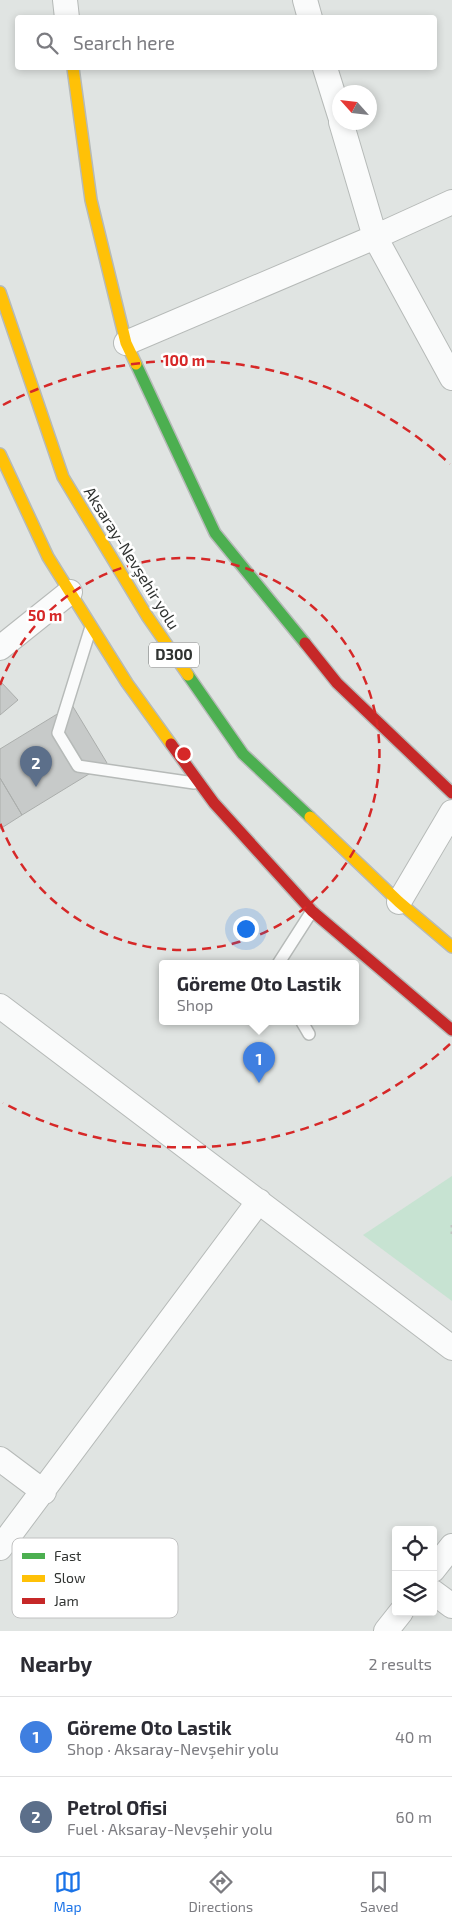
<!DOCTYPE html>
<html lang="en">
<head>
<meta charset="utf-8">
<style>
  :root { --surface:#fff; --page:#f2f2f3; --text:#2b2b33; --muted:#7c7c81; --line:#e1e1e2; --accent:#1a73e8 }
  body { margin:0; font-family:"Exo 2",sans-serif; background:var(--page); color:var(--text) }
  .controls { position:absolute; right:15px; bottom:15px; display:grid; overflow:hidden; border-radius:5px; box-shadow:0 2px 8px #0003 }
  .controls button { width:45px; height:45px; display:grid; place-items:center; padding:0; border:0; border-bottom:1px solid var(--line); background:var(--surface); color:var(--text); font:25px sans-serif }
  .compass { position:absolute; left:332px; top:85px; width:45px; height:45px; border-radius:50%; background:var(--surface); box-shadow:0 2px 8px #0003; rotate:297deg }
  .you { position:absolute; left:245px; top:928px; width:18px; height:18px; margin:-12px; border:4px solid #fff; border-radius:50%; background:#1a73e8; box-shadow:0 0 0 8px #1a73e833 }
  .badge { display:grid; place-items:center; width:32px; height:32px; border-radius:50%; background:var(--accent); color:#fff; font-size:16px; font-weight:700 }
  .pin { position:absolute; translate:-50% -41px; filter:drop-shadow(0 1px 2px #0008) }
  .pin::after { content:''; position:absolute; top:26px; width:18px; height:15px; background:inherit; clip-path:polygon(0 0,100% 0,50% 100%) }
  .popup { position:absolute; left:159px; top:960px; width:200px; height:65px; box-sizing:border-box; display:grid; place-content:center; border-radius:5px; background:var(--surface); filter:drop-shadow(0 1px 4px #0005); font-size:16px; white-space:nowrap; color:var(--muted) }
  .popup b { font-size:19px; color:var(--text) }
  .popup::after { content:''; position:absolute; left:50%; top:100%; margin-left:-10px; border:10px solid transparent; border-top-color:var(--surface) }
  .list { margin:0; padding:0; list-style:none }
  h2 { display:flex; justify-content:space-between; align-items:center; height:65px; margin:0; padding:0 20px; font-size:21px }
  h2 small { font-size:16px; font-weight:400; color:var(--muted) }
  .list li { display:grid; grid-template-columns:32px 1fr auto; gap:15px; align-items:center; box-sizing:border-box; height:80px; padding:0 20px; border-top:1px solid var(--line) }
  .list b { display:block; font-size:19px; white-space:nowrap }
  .list p { margin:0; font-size:16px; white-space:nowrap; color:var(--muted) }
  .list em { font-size:16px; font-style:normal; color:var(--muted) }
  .icon { flex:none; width:28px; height:28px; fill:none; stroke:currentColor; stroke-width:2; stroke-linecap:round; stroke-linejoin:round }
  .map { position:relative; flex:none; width:452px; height:1631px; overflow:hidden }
  .search { position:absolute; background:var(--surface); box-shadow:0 2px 8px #0003; left:15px; right:15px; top:15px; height:55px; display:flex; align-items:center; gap:12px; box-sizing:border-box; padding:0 18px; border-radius:5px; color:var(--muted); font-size:19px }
  .sheet { height:225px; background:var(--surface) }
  nav { display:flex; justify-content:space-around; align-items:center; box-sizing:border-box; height:70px; border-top:1px solid var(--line); background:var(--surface); font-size:14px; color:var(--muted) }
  nav a { display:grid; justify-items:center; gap:2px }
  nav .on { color:var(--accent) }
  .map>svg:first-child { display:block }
  .green { fill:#c7e3d2 }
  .building { fill:#c7cac9; stroke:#abaeac }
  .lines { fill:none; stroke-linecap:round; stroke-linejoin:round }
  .lane-casing { stroke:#b6bab8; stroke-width:14 }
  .street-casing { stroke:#b6bab8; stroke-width:26 }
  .fast-casing { stroke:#b6bab8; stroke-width:14 }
  .slow-casing { stroke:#b6bab8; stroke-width:14 }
  .jam-casing { stroke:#b6bab8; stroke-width:14 }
  .path { stroke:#c1c2c2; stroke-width:3; stroke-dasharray:2.5 4; stroke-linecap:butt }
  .lane { stroke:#fafbfb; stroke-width:11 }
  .street { stroke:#fafbfb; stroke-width:24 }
  .fast { stroke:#4caf50; stroke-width:11 }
  .slow { stroke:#ffc107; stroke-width:11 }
  .jam { stroke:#c62828; stroke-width:11 }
  .ring { fill:none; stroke:#d62828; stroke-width:2.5; stroke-dasharray:9 6 }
  .labels { text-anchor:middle; stroke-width:5; stroke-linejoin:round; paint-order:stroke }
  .shield { fill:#fff; stroke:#6f7170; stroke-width:1 }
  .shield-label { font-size:15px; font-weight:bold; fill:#313432 }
  .street-label { font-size:16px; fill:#313432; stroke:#fff }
  .key { fill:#fff; stroke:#c1c2c2; stroke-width:1 }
  .key-label { font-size:14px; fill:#313432 }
  .centre { fill:#d62828; stroke:#fff; stroke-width:2.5 }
  .ring-label { font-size:15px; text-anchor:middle; font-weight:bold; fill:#d62828; stroke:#fff; stroke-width:5; stroke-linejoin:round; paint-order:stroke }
</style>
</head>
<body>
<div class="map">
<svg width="452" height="1631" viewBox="0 0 452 1631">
  <rect width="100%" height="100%" fill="#e0e4e2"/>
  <path class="green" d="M452,1176V1301L363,1235Z"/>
  <path class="building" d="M1,682L18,700L0,715V683Z
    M72,705L107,763L22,815L0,778V749Z
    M0,778L22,815L0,829Z"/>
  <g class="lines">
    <g class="lane-casing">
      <path id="lane" d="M90,630L58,733L78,766L194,783
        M278,964L312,911
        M302,1022L309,1034"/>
    </g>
    <g class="street-casing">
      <path id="street" d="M65,0L67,18
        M305,0L310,18
        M325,68L340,116
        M341,122L375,237L452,378
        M126,343L375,237L452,202
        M0,648L70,592
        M399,902L452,812
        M0,1006L452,1348
        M0,1459L44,1492
        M0,1548L259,1201
        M433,1570L452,1546
        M433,1592L452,1606
        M386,1631L401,1612"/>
    </g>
    <g class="fast-casing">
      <path id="fast" d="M136,364L215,533L305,643
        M188,675L243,754L310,817"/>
    </g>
    <g class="slow-casing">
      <path id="slow" d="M73,68L91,200L126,343L136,364
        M0,292L63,477L147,616L188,675
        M0,454L48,557L127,683L171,744
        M310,817L399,902L452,947"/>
    </g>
    <g class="jam-casing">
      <path id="jam" d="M305,643L337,683L452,793
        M171,744L214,803L312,911L452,1030"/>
    </g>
    <path class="path" d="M452,1225V1234"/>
    <use href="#lane" class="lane"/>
    <use href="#street" class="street"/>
    <use href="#fast" class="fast"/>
    <use href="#slow" class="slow"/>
    <use href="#jam" class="jam"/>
  </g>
  <g class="ring">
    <path d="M0 685A196 196 0 1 1 0 823"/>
    <path d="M450 1044A393 393 0 0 1 3 1103M3 405A393 393 0 0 1 450 464"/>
  </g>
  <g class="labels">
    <rect class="shield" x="149" y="642.5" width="50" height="25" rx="4"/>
    <g class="shield-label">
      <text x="174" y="660">D300</text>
    </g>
    <g class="street-label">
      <text transform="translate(132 558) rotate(58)" y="6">Aksaray-Nevşehir yolu</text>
    </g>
  </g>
  <rect x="12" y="1538" width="166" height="80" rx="8" class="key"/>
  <rect x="22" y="1553" width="23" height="6" fill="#4caf50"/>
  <rect x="22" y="1575" width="23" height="7" fill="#ffc107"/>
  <rect x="22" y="1598" width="23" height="6" fill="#c62828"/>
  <g class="key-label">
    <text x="54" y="1561">Fast</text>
    <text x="54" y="1583">Slow</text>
    <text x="54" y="1606">Jam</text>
  </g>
  <circle cx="184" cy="754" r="8" class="centre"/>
  <g class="ring-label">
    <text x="184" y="366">100 m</text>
    <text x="45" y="621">50 m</text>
  </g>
</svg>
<div class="controls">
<button><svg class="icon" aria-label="locate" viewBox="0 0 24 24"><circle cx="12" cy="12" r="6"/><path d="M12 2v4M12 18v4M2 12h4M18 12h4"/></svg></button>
<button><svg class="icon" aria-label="layers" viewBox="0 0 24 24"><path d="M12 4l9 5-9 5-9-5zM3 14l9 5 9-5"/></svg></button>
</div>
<svg class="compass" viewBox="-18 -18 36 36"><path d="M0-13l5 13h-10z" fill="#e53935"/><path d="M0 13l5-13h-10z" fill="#7c7c81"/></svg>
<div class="you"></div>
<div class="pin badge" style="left:259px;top:1083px;background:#3f7fe0">1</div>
<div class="popup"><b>Göreme Oto Lastik</b>Shop</div>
<div class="pin badge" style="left:36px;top:787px;background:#5c6f8a">2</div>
<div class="search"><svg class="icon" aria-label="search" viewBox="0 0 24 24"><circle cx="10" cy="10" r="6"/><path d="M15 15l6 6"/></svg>Search here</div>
</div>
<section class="sheet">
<h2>Nearby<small>2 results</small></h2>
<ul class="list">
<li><span class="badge" style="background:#3f7fe0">1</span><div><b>Göreme Oto Lastik</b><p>Shop · Aksaray-Nevşehir yolu</p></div><em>40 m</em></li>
<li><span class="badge" style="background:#5c6f8a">2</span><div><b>Petrol Ofisi</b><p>Fuel · Aksaray-Nevşehir yolu</p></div><em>60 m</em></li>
</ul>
</section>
<nav>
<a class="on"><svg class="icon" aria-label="map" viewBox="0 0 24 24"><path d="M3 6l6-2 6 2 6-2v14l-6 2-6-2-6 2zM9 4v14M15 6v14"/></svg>Map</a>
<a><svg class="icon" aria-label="directions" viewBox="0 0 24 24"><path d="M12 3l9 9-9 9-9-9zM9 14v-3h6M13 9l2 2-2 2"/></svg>Directions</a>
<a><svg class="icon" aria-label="saved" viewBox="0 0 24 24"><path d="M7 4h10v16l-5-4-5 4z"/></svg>Saved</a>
</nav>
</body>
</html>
